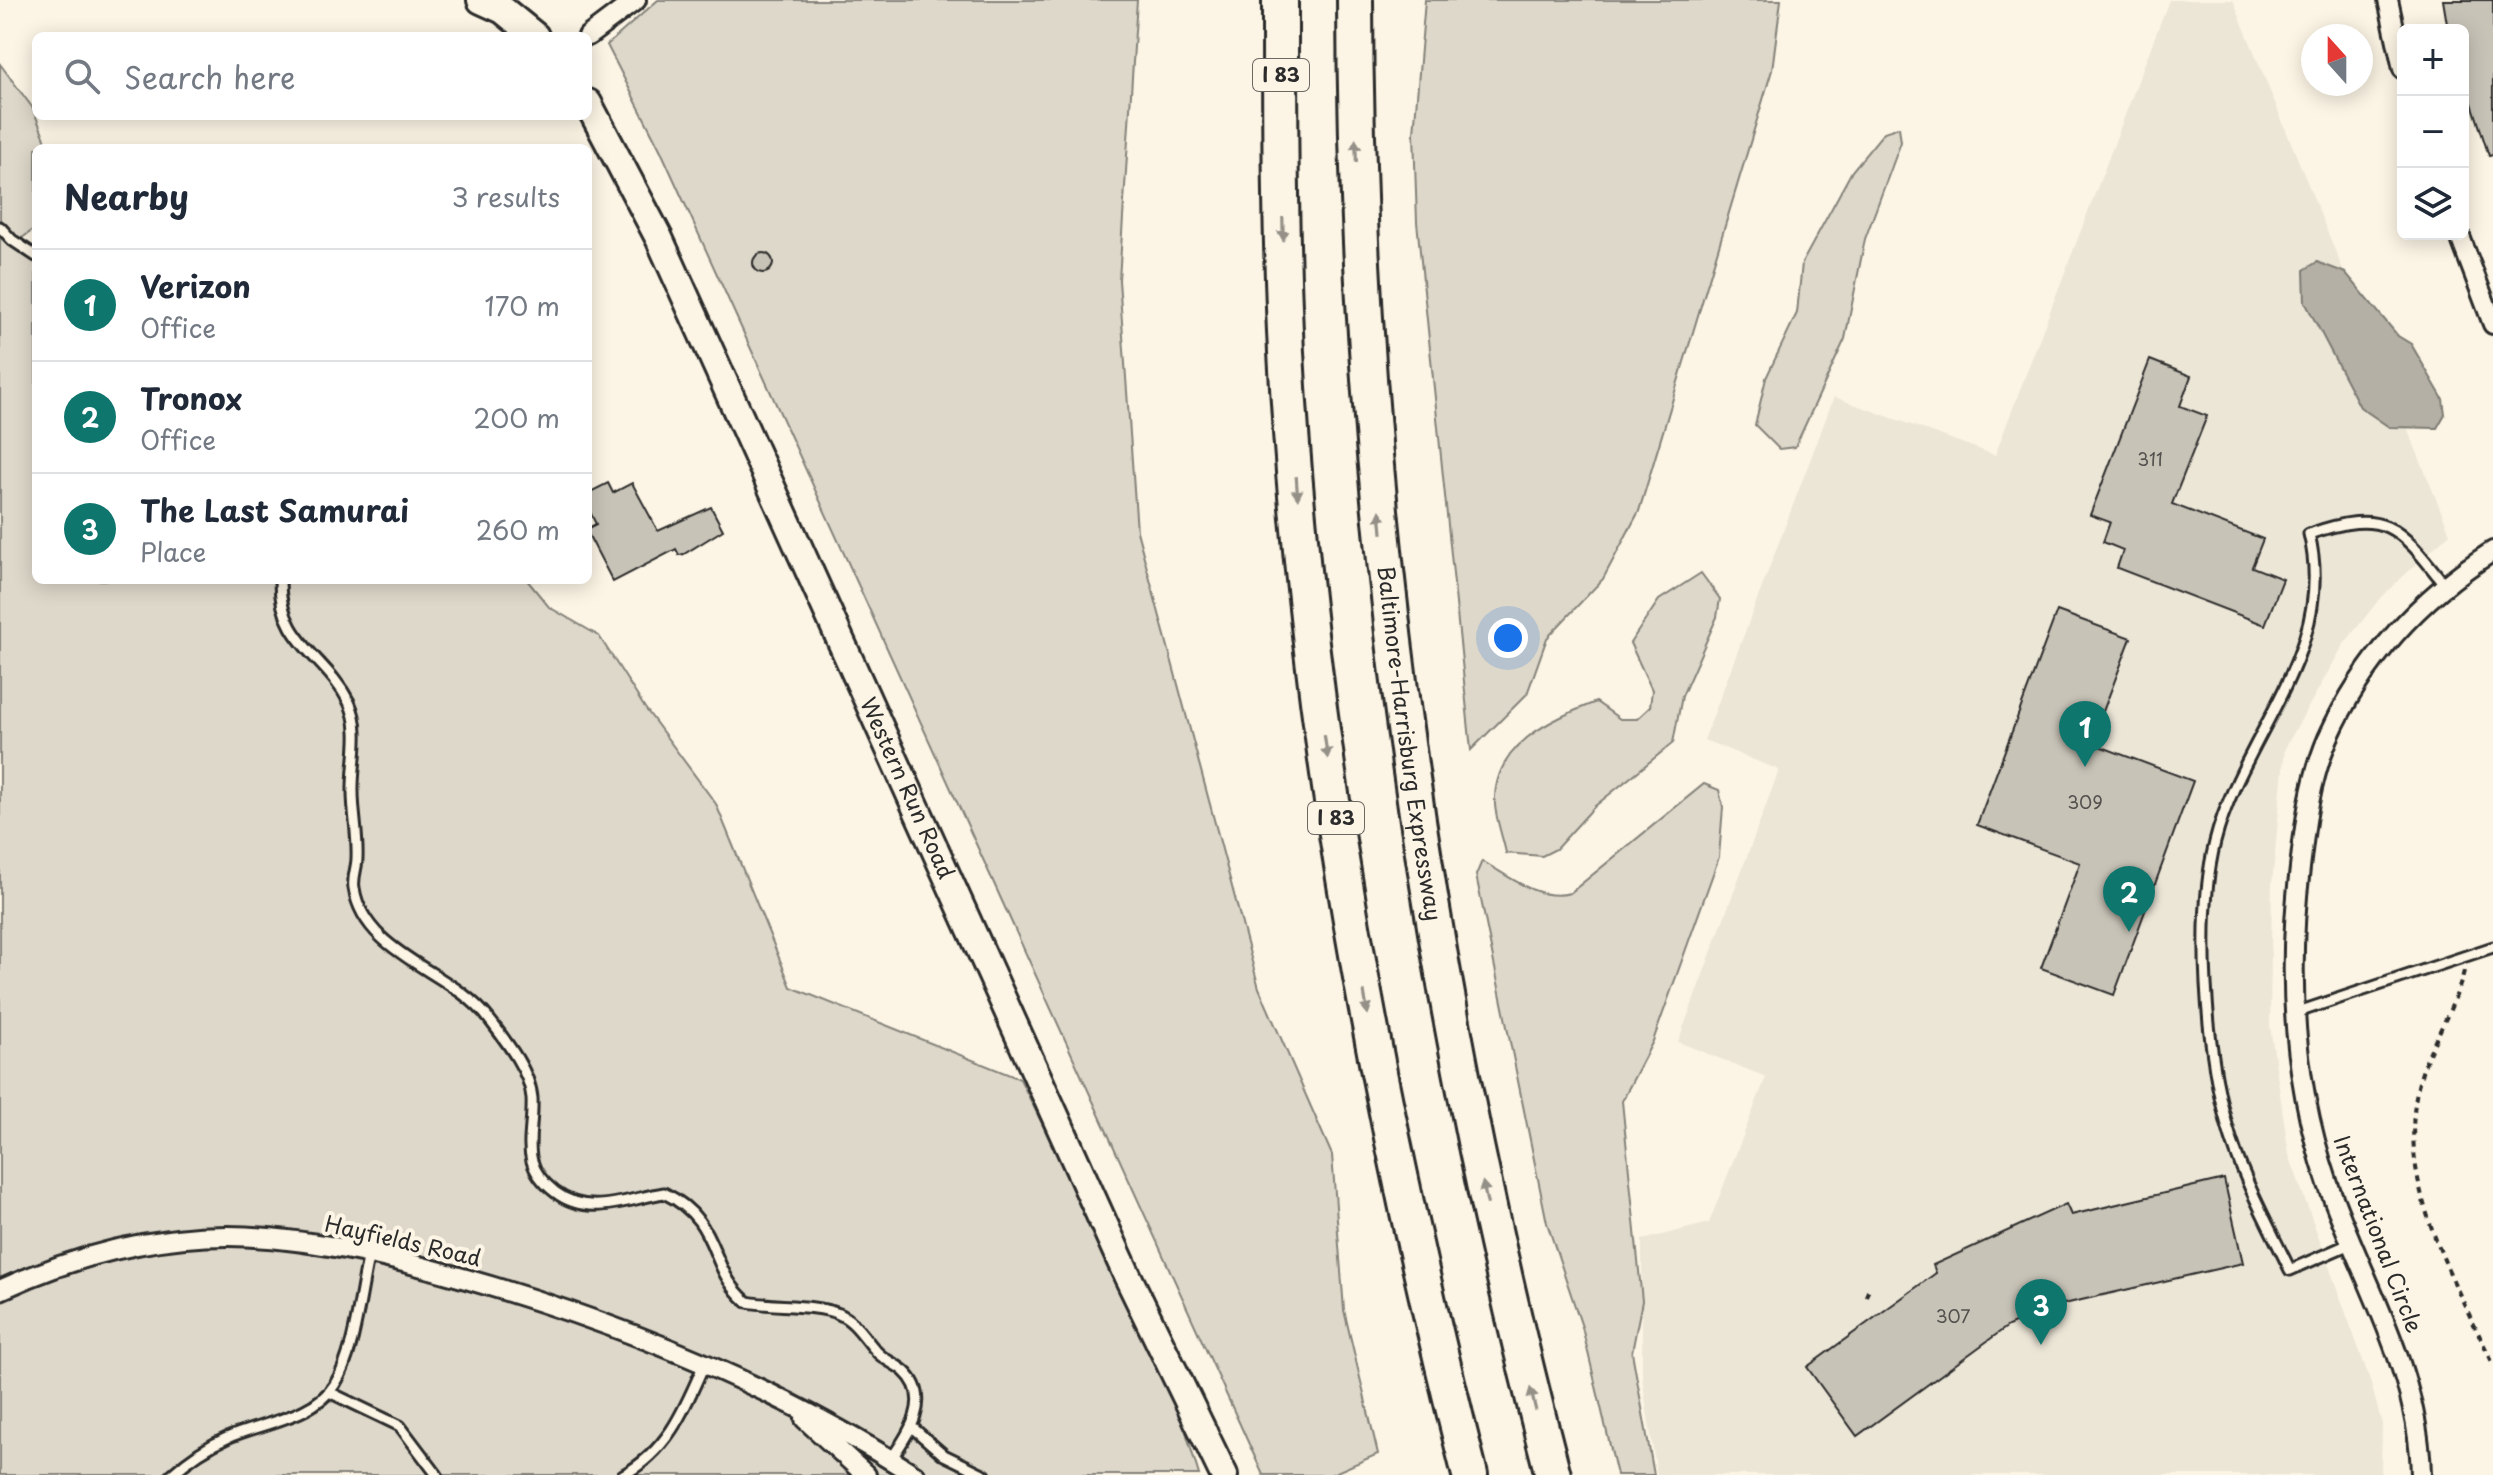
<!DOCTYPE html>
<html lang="en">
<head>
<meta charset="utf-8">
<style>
  :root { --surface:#fff; --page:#f2f2f3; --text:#1f2937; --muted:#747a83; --line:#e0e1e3; --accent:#0f766e }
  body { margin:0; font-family:"Playpen Sans",sans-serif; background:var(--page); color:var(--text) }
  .controls { position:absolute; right:24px; top:24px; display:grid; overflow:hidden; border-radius:12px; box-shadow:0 4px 20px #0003 }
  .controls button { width:72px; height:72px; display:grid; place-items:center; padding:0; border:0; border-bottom:2px solid var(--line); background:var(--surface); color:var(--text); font:40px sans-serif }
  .compass { position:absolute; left:2301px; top:24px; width:72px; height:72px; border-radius:50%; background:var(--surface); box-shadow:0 4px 20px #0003; rotate:339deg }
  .you { position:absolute; left:1508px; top:638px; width:28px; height:28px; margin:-20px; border:6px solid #fff; border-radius:50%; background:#1a73e8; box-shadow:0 0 0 12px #1a73e833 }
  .badge { display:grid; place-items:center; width:52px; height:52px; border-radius:50%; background:var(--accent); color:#fff; font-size:26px; font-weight:700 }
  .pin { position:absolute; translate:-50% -66px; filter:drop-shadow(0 2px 4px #0008) }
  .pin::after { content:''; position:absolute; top:42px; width:28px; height:24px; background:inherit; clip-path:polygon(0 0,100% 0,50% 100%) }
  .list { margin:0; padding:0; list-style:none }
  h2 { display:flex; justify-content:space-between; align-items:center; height:104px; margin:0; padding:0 32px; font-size:34px }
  h2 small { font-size:26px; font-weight:400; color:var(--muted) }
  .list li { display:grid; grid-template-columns:52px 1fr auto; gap:24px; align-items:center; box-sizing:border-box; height:112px; padding:0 32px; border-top:2px solid var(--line) }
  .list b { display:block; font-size:30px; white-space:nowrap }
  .list p { margin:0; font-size:26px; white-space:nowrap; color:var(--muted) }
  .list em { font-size:26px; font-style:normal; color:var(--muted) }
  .icon { flex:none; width:44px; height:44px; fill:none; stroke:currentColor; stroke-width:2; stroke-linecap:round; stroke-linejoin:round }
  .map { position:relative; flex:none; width:2493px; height:1475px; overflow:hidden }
  .search { position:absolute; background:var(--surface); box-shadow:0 4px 20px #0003; left:32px; top:32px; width:560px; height:88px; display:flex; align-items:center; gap:20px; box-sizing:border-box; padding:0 28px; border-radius:12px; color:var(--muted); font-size:30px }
  .panel { position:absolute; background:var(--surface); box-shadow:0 4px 20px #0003; left:32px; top:144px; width:560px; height:440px; border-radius:12px }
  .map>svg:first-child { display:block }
  .built { fill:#ece6d7 }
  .green { fill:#ded8ca; stroke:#84827a; stroke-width:2 }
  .water { fill:#b4b0a5; stroke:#7d7b74; stroke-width:2 }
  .building { fill:#c8c3b7; stroke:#2b2b2b; stroke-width:2 }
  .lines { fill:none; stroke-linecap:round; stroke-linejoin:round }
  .lane-casing { stroke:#2b2b2b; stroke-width:15 }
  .street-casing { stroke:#2b2b2b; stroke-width:24 }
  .secondary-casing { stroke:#2b2b2b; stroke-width:32 }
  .highway-casing { stroke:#2b2b2b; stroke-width:40 }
  .path { stroke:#2b2b2b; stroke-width:4; stroke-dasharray:6 6; stroke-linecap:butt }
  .lane { stroke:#fcf5e5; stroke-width:9 }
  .street { stroke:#fcf5e5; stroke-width:18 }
  .secondary { stroke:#fcf5e5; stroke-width:26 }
  .highway { stroke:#fcf5e5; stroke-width:34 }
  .oneway { fill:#949088 }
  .labels { text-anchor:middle; stroke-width:8; stroke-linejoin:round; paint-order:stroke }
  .number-label { font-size:18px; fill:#52514e }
  .shield { fill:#fcf5e5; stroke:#6a6863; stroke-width:2 }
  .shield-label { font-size:20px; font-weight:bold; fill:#2b2b2b }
  .street-label { font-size:22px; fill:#2b2b2b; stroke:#fcf5e5 }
</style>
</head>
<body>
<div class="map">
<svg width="2493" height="1475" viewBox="0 0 2493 1475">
  <rect width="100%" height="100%" fill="#fcf5e5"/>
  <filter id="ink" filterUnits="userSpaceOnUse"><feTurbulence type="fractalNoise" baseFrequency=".0125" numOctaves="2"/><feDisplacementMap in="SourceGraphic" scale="16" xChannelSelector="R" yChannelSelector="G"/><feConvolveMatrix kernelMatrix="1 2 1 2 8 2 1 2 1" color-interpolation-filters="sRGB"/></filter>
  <g filter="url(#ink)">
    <path class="built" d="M2169,0H2233L2450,533L2381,597L2344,644L2285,748L2272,884L2270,1026L2289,1155L2370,1380L2382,1424L2381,1475H1657L1642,1378V1240L1709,1223L1766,1077L1678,1042L1779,770L1704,740L1834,397L1995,455Z"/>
    <path class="green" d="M658,0H1137L1119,280L1137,531L1259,988L1332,1155L1344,1310L1378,1454L1330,1475H1263L660,149L607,45Z
      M1425,0H1781L1772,70L1639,511L1603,579L1547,638L1527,694L1471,750L1417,222L1414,133Z
      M0,64L32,107L49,148H36V228L22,238L36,258V580H527L549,607L599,636L645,708L716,804L791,987L1020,1079L1129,1299L1179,1409L1199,1475H0Z
      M1899,127L1901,142L1865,239L1845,339L1795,447L1779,449L1755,425L1766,378L1797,313L1802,263L1852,171L1884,132Z
      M1701,573L1720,599L1717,617L1682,696L1673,743L1595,806L1556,849L1542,856L1506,853C1503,838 1496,820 1495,805C1492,745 1550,720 1596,702L1620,719H1637L1650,707L1652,690L1630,643L1659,600Z
      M1704,784L1719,790L1723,807L1719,857L1653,1041L1622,1101L1642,1301L1632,1352L1654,1475H1617L1582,1327L1547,1223L1476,875L1482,861C1509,876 1539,902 1570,893Z"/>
    <path class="water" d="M2317,262L2346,273L2398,336L2411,344L2443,399L2445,414L2437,428L2389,427L2360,407L2305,302L2304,270Z"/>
    <path class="building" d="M2443,0H2493V155L2489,156L2463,75V30H2448Z
      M753 263a10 10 0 1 1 20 0a10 10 0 1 1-20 0Z
      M2150,360L2191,376L2180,406L2207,416L2172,504L2263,539L2252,567L2283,579L2265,625L2117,568L2123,550L2103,542L2110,522L2090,515Z
      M608,483L613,493L632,483L658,531L711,507L723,530L684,554L679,555L676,549L613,582L588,534V528L596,524L588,508V493Z
      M2057,611L2131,638L2091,743L2193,781L2114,995L2041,968L2080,863L1977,825Z
      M2224,1179L2243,1263L2051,1307L2008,1326L1857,1436L1807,1367L1936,1273L1933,1265L2066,1204L2071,1215Z"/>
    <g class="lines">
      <g class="lane-casing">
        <path id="lane" d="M0,227L12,240L36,256
          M280,580C279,643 325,655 349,702C363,731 352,762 353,792C353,814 358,836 357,858C357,868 352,878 354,888C364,955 453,971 489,1019C505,1040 530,1071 532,1098C534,1136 517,1163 555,1192C589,1218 626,1199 664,1193C723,1222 706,1267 747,1302C773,1307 816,1304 839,1314C856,1321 866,1341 878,1353C886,1361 896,1364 904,1371C934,1398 908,1435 891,1459
          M2295,1013L2493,947
          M2352,1243L2290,1270C2268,1224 2241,1176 2227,1125C2206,1050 2196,918 2215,842C2241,737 2338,650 2309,534C2385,508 2398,525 2444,584
          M329,1392L400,1426L437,1475
          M913,1428L944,1455L985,1475
          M171,1475C188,1460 206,1447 227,1438C260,1423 314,1418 335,1384C355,1353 360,1292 369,1254
          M623,1475C669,1450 685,1408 705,1362"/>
      </g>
      <g class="street-casing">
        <path id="street" d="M2388,0L2403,69
          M588,36L636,0
          M2459,234L2493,324
          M0,1290C72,1257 149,1236 228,1236C316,1237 406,1261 490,1286C640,1331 783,1390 915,1475
          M805,1419L866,1475
          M2421,1475C2419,1369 2362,1281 2328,1184C2293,1081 2287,974 2300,868C2305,824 2310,780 2328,738C2363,660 2421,597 2493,551"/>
      </g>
      <g class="secondary-casing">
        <g id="secondary">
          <path d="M481,0L503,10L535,36"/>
          <path id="s1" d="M588,103L659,238L1127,1275L1224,1475"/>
        </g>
      </g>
      <g class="highway-casing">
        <g id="highway">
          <path d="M1280,0C1280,117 1280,235 1286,352C1306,731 1377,1108 1470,1475"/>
          <path id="s2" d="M1355,0C1356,498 1427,993 1553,1475"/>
        </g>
      </g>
      <path class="path" d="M2464,971C2454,1013 2425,1049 2417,1091C2398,1188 2454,1280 2493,1364
        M1866,1296L1869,1289"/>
      <use href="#lane" class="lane"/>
      <use href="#street" class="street"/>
      <use href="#secondary" class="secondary"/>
      <use href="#highway" class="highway"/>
    </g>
    <defs><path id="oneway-solid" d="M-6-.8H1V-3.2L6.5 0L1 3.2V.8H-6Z" transform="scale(2)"/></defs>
    <g class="oneway">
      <use href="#oneway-solid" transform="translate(1356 151) rotate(-92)"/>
      <use href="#oneway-solid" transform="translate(1283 229) rotate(89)"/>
      <use href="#oneway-solid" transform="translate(1297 488) rotate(86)"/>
      <use href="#oneway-solid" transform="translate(1381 522) rotate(-95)"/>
      <use href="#oneway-solid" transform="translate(1326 747) rotate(82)"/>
      <use href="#oneway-solid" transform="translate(1366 1003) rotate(80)"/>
      <use href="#oneway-solid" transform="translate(1485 1193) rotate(-102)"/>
      <use href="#oneway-solid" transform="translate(1533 1399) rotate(-104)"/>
    </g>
  </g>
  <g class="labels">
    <g class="number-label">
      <text x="2150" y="466">311</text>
      <text x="2085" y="809">309</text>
      <text x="1953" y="1323">307</text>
    </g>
    <g class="shield">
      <rect x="1253" y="59" width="56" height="32" rx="6"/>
      <rect x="1308" y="802" width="56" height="32" rx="6"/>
    </g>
    <g class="shield-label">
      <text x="1281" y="82">I 83</text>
      <text x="1336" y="825">I 83</text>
    </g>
    <g class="street-label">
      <text dy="8" stroke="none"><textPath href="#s2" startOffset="746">Baltimore-Harrisburg Expressway</textPath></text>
      <text dy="8" stroke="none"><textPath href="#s1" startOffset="756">Western Run Road</textPath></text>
      <text transform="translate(2378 1234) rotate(69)" y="8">International Circle</text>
      <text transform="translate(403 1241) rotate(13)" y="8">Hayfields Road</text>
    </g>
  </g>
</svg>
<div class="controls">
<button>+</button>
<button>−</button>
<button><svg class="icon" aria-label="layers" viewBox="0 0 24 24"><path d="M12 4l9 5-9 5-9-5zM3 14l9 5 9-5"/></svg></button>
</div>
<svg class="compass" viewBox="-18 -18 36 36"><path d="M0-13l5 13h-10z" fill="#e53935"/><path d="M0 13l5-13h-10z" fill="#747a83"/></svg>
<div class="you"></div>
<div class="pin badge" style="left:2085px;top:767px">1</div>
<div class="pin badge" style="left:2129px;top:932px">2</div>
<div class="pin badge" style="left:2041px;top:1345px">3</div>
<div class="search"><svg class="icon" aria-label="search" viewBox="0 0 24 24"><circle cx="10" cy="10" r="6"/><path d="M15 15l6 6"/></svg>Search here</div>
<section class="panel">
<h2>Nearby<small>3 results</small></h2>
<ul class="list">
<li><span class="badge">1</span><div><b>Verizon</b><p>Office</p></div><em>170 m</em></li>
<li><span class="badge">2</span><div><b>Tronox</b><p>Office</p></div><em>200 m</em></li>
<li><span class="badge">3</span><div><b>The Last Samurai</b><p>Place</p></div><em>260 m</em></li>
</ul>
</section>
</div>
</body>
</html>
